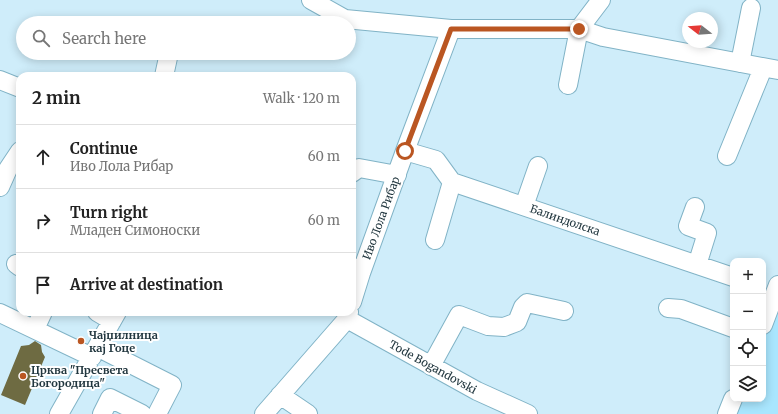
<!DOCTYPE html>
<html lang="en">
<head>
<meta charset="utf-8">
<style>
  :root { --surface:#fff; --page:#f6f6f6; --text:#222; --muted:#767676; --line:#e0e0e0 }
  body { margin:0; font-family:Merriweather,serif; background:var(--page); color:var(--text) }
  .controls { position:absolute; right:12px; bottom:12px; display:grid; overflow:hidden; border-radius:8px; box-shadow:0 2px 10px #0003 }
  .controls button { width:36px; height:36px; display:grid; place-items:center; padding:0; border:0; border-bottom:1px solid var(--line); background:var(--surface); color:var(--text); font:20px sans-serif }
  .compass { position:absolute; left:682px; top:12px; width:36px; height:36px; border-radius:50%; background:var(--surface); box-shadow:0 2px 10px #0003; rotate:287deg }
  .stop { position:absolute; width:12px; height:12px; margin:-9px; border:3px solid #ba5622; border-radius:50%; background:#fff }
  .stop.end { background:#ba5622; border-color:#fff; box-shadow:0 1px 4px #0008 }
  .list { margin:0; padding:0; list-style:none }
  h2 { display:flex; justify-content:space-between; align-items:center; height:52px; margin:0; padding:0 16px; font-size:17px }
  h2 small { font-size:13px; font-weight:400; color:var(--muted) }
  .list li { display:grid; grid-template-columns:26px 1fr auto; gap:12px; align-items:center; box-sizing:border-box; height:64px; padding:0 16px; border-top:1px solid var(--line) }
  .list b { display:block; font-size:15px; white-space:nowrap }
  .list p { margin:0; font-size:13px; white-space:nowrap; color:var(--muted) }
  .list em { font-size:13px; font-style:normal; color:var(--muted) }
  .icon { flex:none; width:22px; height:22px; fill:none; stroke:currentColor; stroke-width:2; stroke-linecap:round; stroke-linejoin:round }
  .map { position:relative; flex:none; width:778px; height:414px; overflow:hidden }
  .search { position:absolute; background:var(--surface); box-shadow:0 2px 10px #0003; left:16px; top:16px; width:340px; height:44px; display:flex; align-items:center; gap:10px; box-sizing:border-box; padding:0 14px; border-radius:22px; color:var(--muted); font-size:15px }
  .panel { position:absolute; background:var(--surface); box-shadow:0 2px 10px #0003; left:16px; top:72px; width:340px; height:244px; border-radius:12px }
  .map>svg:first-child { display:block }
  .built { fill:#a9e6fe }
  .building { fill:#6e6b42 }
  .lines { fill:none; stroke-linecap:round; stroke-linejoin:round }
  .minor-casing { stroke:#81b3c6; stroke-width:20 }
  .minor { stroke:#fff; stroke-width:18 }
  .route { stroke:#ba5622; stroke-width:5 }
  .poi-dot { fill:#ba5622; stroke:#fff; stroke-width:1.5 }
  .labels { text-anchor:middle; stroke-width:4; stroke-linejoin:round; paint-order:stroke }
  .street-label { font-size:11px; fill:#22373f; stroke:#fff }
  .poi-label { font-size:11px; font-weight:bold; fill:#22373f; stroke:#fff; text-anchor:start }
</style>
</head>
<body>
<div class="map">
<svg width="778" height="414" viewBox="0 0 778 414">
  <rect width="100%" height="100%" fill="#cfedfa"/>
  <path class="built" d="M778,285V414H727L733,399H763V325Z"/>
  <path class="building" d="M35,341L41,345L42,352L45,357L25,405L1,395L21,346L29,345Z"/>
  <g class="lines">
    <g class="minor-casing">
      <path id="minor" d="M311,0L345,19L451,29H579L603,37L778,70
        M740,63L751,8
        M164,76L169,53
        M0,80L20,88
        M568,85L579,29L601,0
        M405,151L436,160L452,182L733,277
        M727,156L763,68
        M352,173L359,168L397,175
        M0,187L8,169L20,151
        M524,206L538,166
        M695,207L688,226L707,233L697,265
        M435,240L452,182
        M16,264L20,267
        M352,267L361,273L352,302
        M361,273L405,151L451,29
        M668,308L681,309L733,328
        M97,312L112,321
        M349,312L347,319L477,391L528,414
        M0,313L92,357
        M763,325L778,285
        M35,329L43,312
        M97,347L172,385L157,414
        M431,366L459,315L488,326L504,327L517,322L523,307L527,303L564,311
        M280,395L308,414
        M59,414L117,312
        M102,414L110,398L142,414
        M264,414L347,319
        M727,414L733,399"/>
    </g>
    <use href="#minor" class="minor"/>
  </g>
  <g class="lines">
    <path class="route" d="M405,151L451,29H579"/>
  </g>
  <g class="poi-dot">
    <circle cx="81" cy="341" r="4"/>
    <circle cx="23" cy="376" r="4"/>
  </g>
  <g class="labels">
    <g class="street-label">
      <text transform="translate(381 218) rotate(-70)" y="4">Иво Лола Рибар</text>
      <text transform="translate(565 220) rotate(19)" y="4">Балиндолска</text>
      <text transform="translate(433 367) rotate(29)" y="4">Tode Bogandovski</text>
    </g>
    <g class="poi-label">
      <text x="89" y="339">Чајџилница<tspan x="89" dy="13">кај Гоце</tspan></text>
      <text x="31" y="374">Црква "Пресвета<tspan x="31" dy="13">Богородица"</tspan></text>
    </g>
  </g>
</svg>
<div class="controls">
<button>+</button>
<button>−</button>
<button><svg class="icon" aria-label="locate" viewBox="0 0 24 24"><circle cx="12" cy="12" r="6"/><path d="M12 2v4M12 18v4M2 12h4M18 12h4"/></svg></button>
<button><svg class="icon" aria-label="layers" viewBox="0 0 24 24"><path d="M12 4l9 5-9 5-9-5zM3 14l9 5 9-5"/></svg></button>
</div>
<svg class="compass" viewBox="-18 -18 36 36"><path d="M0-13l5 13h-10z" fill="#e53935"/><path d="M0 13l5-13h-10z" fill="#767676"/></svg>
<div class="stop" style="left:405px;top:151px"></div>
<div class="stop end" style="left:579px;top:29px"></div>
<div class="search"><svg class="icon" aria-label="search" viewBox="0 0 24 24"><circle cx="10" cy="10" r="6"/><path d="M15 15l6 6"/></svg>Search here</div>
<section class="panel">
<h2>2 min<small>Walk · 120 m</small></h2>
<ul class="list">
<li><svg class="icon" aria-label="ahead" viewBox="0 0 24 24"><path d="M12 20V5M6 11l6-6 6 6"/></svg><div><b>Continue</b><p>Иво Лола Рибар</p></div><em>60 m</em></li>
<li><svg class="icon" aria-label="right" viewBox="0 0 24 24"><path d="M7 20v-9h11M14 6l5 5-5 5"/></svg><div><b>Turn right</b><p>Младен Симоноски</p></div><em>60 m</em></li>
<li><svg class="icon" aria-label="arrive" viewBox="0 0 24 24"><path d="M6 21V4h12l-3 4 3 4H6"/></svg><div><b>Arrive at destination</b></div></li>
</ul>
</section>
</div>
</body>
</html>
